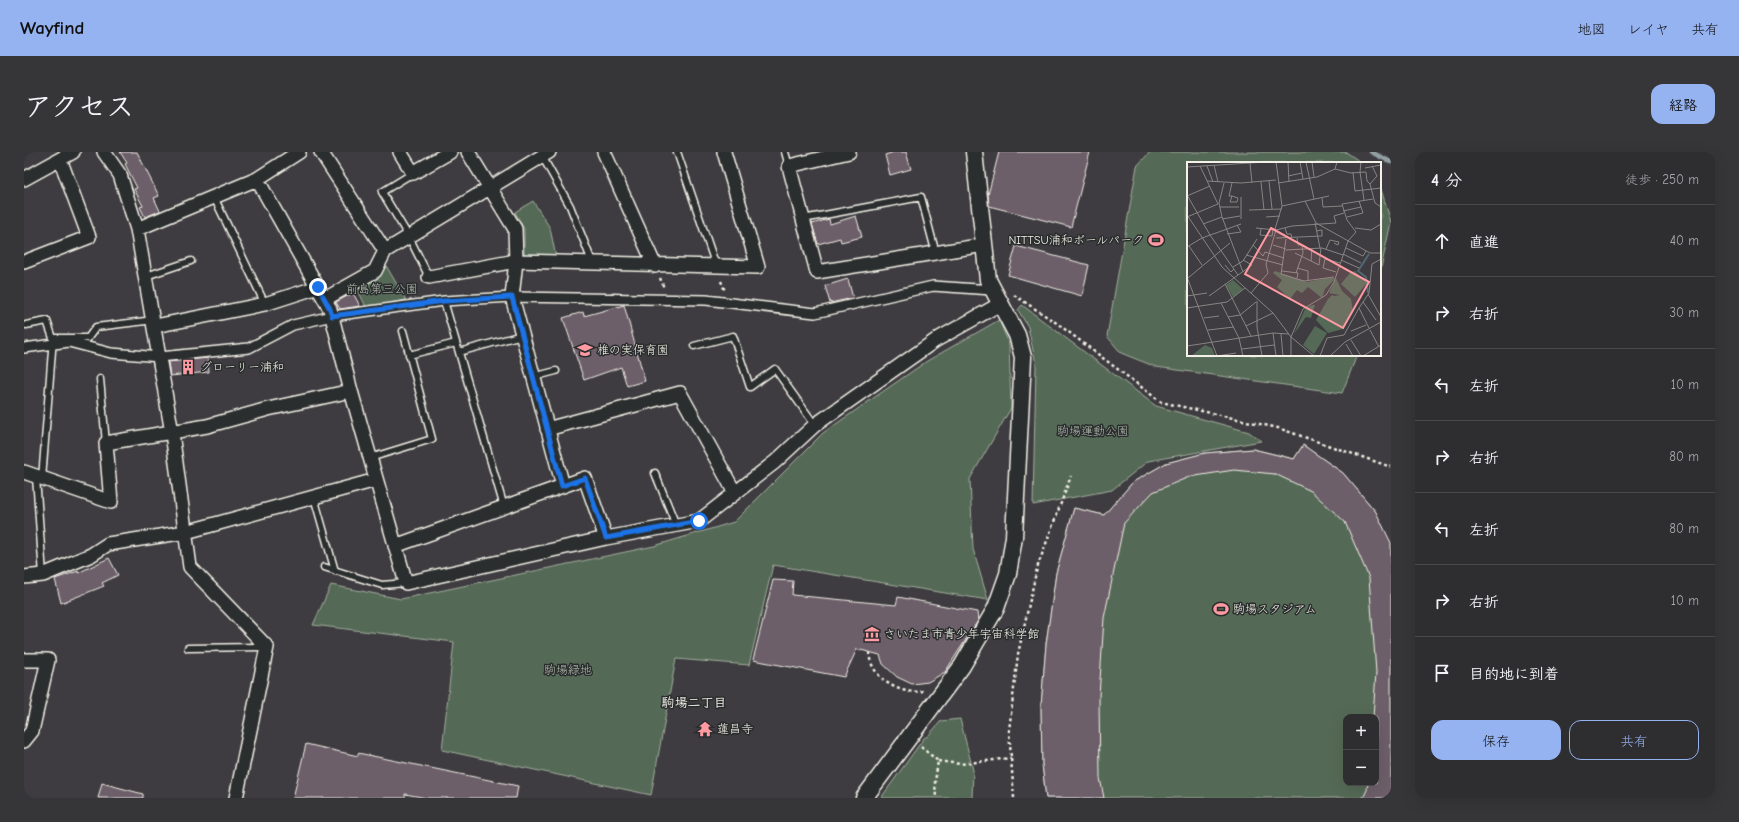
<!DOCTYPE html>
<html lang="ja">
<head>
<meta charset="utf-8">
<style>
  :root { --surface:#2e2d30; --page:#363538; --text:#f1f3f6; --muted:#a7a8ab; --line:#49494c; --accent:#95b2f1 }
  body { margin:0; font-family:"Comic Neue","Klee One",sans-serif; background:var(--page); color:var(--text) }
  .controls { position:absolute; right:12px; bottom:12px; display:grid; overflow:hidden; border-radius:8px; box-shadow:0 4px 16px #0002 }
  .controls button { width:36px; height:36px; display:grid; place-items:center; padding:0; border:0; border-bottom:1px solid var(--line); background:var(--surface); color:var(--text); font:20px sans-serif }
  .stop { position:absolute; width:12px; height:12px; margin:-9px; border:3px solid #1a73e8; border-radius:50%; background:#fff }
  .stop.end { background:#1a73e8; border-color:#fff; box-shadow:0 1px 4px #0008 }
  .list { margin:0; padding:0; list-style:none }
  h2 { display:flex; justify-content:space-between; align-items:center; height:52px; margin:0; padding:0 16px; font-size:17px }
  h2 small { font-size:13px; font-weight:400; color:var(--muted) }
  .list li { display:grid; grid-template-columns:26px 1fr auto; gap:12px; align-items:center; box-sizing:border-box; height:72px; padding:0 16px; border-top:1px solid var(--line) }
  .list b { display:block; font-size:15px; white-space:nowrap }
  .list em { font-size:13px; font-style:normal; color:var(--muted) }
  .actions { display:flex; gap:8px; padding:12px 16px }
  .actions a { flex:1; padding:9px 0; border:1px solid var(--accent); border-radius:12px; text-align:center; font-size:14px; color:var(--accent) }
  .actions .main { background:var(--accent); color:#111 }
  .icon { flex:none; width:22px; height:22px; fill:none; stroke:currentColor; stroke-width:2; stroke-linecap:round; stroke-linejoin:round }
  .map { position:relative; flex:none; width:1367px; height:646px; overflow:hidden; border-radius:12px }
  header { display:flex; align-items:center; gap:24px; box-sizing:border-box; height:56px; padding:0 20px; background:var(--accent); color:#111 }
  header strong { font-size:19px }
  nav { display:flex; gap:22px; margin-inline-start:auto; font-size:14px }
  .intro { display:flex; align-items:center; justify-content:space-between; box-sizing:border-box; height:96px; padding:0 24px }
  h1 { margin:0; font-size:28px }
  .button { padding:10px 18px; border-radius:12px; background:var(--accent); color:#111; font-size:14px; font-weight:700 }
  main { display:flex; gap:24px; padding:0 24px }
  aside { flex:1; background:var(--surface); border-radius:12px; box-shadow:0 4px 16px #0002 }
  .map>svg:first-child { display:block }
  .green { fill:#546a56; stroke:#a4ae9f; fill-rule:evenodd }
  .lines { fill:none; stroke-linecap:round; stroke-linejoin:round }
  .stream { stroke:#929fa3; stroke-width:4.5 }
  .building { fill:#6d5e6a; stroke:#f4f1e8 }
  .service-casing { stroke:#f4f1e8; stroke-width:9 }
  .pedestrian-casing { stroke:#f4f1e8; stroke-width:12 }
  .minor-casing { stroke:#f4f1e8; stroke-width:16 }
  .tertiary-casing { stroke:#f4f1e8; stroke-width:19 }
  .path { stroke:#f4f1e8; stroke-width:2.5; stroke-dasharray:3 3; stroke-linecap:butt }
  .service { stroke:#2a2d2e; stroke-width:6 }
  .pedestrian { stroke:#2a2d2e; stroke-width:9 }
  .minor { stroke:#2a2d2e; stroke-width:13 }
  .tertiary { stroke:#2a2d2e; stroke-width:16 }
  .route { stroke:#1a73e8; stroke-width:5 }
  .labels { text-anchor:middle; stroke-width:3; stroke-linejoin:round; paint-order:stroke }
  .poi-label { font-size:12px; fill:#f4f1e8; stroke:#2a2d2e; text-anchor:start }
  .park-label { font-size:12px; fill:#b4bbae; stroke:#2a2d2e }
  .neighbourhood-label { font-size:13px; font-weight:bold; fill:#f4f1e8; stroke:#2a2d2e }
  .inset-river { fill:none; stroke:#516875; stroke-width:2 }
  .inset-road { fill:none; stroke:#878483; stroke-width:1 }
  .view { fill:#ff9aa2; fill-opacity:0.15; stroke:#ff9aa2; stroke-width:2 }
  .inset-edge { fill:none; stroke:#f4f1e8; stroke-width:2 }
</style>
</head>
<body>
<header>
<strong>Wayfind</strong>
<nav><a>地図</a><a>レイヤ</a><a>共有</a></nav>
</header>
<div class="intro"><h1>アクセス</h1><a class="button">経路</a></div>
<main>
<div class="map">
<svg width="1367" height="646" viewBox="0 0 1367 646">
  <rect width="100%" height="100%" fill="#3e3c40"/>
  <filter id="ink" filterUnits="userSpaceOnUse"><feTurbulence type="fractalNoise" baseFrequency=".025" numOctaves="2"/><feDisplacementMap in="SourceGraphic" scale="8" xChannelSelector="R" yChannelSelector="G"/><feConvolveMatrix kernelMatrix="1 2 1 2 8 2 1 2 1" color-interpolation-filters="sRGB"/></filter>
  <g filter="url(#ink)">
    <path class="green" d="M1126,0H1322L1338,11H1164V203H1333L1318,241L1132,215L1097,201L1083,184L1113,14Z
      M1356,34L1367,70L1356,121Z
      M509,49L526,76L532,105H500V77L491,60Z
      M360,110L382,148L342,155L332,134Z
      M998,153L1132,254L1225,280L1237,289L1124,309L1088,338L1009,353L1012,212L1004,175L994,158Z
      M975,168L985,192L987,256L946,327L949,397L964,448L749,413L725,513L652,507L627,643L418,598L430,490L289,473L307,433L377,447L630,394L710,370L799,281L903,209Z
      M1279,293L1319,321L1352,360L1367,646H1022L1018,612L1017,554L1022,492L1032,421L1050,356L1080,363L1109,330L1142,311L1181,301L1229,297L1270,307ZM1322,565H1352V631H1322Z
      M936,567L949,618L948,646H857L900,586L904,584L917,569Z"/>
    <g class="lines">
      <path class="stream" d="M1347,0L1367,10"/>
    </g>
    <path class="building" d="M96,0H113L135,44L130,46L136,59L121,65L116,55L119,54L110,37L113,36L101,12L103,11Z
      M870,0H882L887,17L866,23L861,3Z
      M975,0H1066L1047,75L965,54L964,43Z
      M832,64L838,85L817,90L816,86L794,92L788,72L805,67L806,72Z
      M992,94L1065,113L1058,144L984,123Z
      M824,127L829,146L806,151L801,134Z
      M329,141L336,154L316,157L312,150Z
      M600,153L621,229L603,234L597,215L560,228L539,166L559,160L560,164Z
      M184,206L185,220L146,224L144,210Z
      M1279,293L1319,321L1352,360L1367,391V646H1339L1343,638L1344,631H1352V565H1349L1352,520L1345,426L1321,370L1287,339L1251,322L1210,318L1165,325L1129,340L1100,371L1080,466L1075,544L1076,626L1080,646H1022L1018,612L1017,554L1022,492L1032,421L1050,356L1080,363L1109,330L1142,311L1181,301L1229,297L1270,307Z
      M85,406L94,423L78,431L80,434L37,451L31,427L54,419V421Z
      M749,428L769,429L768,443L872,453L874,445L953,460L954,469L921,520L904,530L888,532L873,525L859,512L856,503L833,497L820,525L729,508Z
      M282,592L334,604V601L494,634L492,646H403L381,642V646H269Z
      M78,631L119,642V646H74Z"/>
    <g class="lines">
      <g class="service-casing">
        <path id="service" d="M653,0L692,114
          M761,0L765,14
          M518,4L546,54L569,112
          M389,21L358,40L385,85L405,125
          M190,45L241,152
          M779,67L897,45L912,102
          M122,124L167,109
          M420,149L480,355
          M2,173L23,169L29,186
          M670,194L709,184L726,235L751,217L791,273
          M435,200L498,183
          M385,203L432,191
          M509,225L532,219
          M76,227L82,291
          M346,306L408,287L379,179
          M631,321L652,373
          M12,325L19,423
          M18,327L29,186H64L72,175L130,168
          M290,345L311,419
          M300,415L358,433L382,431
          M164,496L241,495"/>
      </g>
      <g class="pedestrian-casing">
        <path id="pedestrian" d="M0,196L45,190L87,201L136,205L225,196L269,173L308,164L420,149L488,145L682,148L791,161L909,134L968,138"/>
      </g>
      <g class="minor-casing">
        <path id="minor" d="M80,0L96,23L113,77L148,281L166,415L243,495L212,646
          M297,0L361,99
          M376,0L389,21L426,0
          M444,0L491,77L492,109L488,145L539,334
          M580,0L631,114
          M825,0L765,14L793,120L960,93
          M0,27L49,0
          M233,27L306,157L327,239L382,431L582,386L675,369L751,310L791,273L912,188L976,152
          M113,77L233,27L275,0
          M0,110L65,85L36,7
          M405,125L492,109L734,115L700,0
          M301,147L351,119L361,99L525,0
          M131,174L241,152L294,135
          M523,277L656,241L711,341
          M0,320L87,350L82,291L183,274L244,257L327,239
          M371,394L561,326L582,386
          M0,425L19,423L67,403L84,392L162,380L352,328
          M0,508H24L8,579L0,589"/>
      </g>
      <g class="tertiary-casing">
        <path id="tertiary" d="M840,646L938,514L972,456L984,422L990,385L999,205L993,183L964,128L950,0"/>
      </g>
      <path class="path" d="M636,126L640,136
        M697,129L701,139
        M990,143L1034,172L1137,250L1254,276L1367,315
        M845,500C846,525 875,544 899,539
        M897,595L914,609L911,630L912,646
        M914,609L936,612L987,606
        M990,646L985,579L994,502L1013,416L1047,324"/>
      <use href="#service" class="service"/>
      <use href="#pedestrian" class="pedestrian"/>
      <use href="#minor" class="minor"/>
      <use href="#tertiary" class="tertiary"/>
    </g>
  </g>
  <g class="lines" filter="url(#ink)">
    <path class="route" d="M294,135L306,157L308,164L420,149L488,145L538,334L561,326L582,386L675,369"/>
  </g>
  <defs>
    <g id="stadium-bare" transform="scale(1.2)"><path d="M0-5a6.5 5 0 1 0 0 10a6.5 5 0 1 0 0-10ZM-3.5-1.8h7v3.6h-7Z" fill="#ff9aa2" stroke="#2a2d2e" stroke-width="2.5" paint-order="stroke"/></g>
    <g id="school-bare" transform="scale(1.2)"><path d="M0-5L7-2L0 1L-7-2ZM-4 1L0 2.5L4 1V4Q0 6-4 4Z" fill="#ff9aa2" stroke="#2a2d2e" stroke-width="2.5" paint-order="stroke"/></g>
    <g id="building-bare" transform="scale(1.2)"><path d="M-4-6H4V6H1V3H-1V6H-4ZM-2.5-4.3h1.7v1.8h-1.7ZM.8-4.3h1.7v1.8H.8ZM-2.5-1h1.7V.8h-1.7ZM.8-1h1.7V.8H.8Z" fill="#ff9aa2" stroke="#2a2d2e" stroke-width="2.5" paint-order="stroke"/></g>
    <g id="museum-bare" transform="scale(1.2)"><path d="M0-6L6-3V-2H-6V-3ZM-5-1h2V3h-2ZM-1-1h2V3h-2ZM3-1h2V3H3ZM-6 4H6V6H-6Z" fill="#ff9aa2" stroke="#2a2d2e" stroke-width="2.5" paint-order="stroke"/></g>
    <g id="temple-bare" transform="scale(1.2)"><path d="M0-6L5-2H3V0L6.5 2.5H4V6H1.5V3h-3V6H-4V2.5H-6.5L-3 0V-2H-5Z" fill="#ff9aa2" stroke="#2a2d2e" stroke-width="2.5" paint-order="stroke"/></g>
  </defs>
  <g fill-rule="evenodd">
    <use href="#stadium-bare" x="1132" y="88"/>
    <use href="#school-bare" x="561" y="198"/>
    <use href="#building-bare" x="164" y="215"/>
    <use href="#stadium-bare" x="1197" y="457"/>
    <use href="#museum-bare" x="848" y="482"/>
    <use href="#temple-bare" x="681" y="577"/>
  </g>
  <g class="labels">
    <g class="poi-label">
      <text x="1120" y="92" text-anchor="end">NITTSU浦和ボールパーク</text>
      <text x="573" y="202">椎の実保育園</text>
      <text x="176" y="219">グローリー浦和</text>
      <text x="1209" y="461">駒場スタジアム</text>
      <text x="860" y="486">さいたま市青少年宇宙科学館</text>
      <text x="693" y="581">蓮昌寺</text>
    </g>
    <g class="park-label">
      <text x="358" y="141">前島第三公園</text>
      <text x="1069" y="283">駒場運動公園</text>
      <text x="544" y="522">駒場緑地</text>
    </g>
    <g class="neighbourhood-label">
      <text x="670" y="555">駒場二丁目</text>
    </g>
  </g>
  <g transform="translate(1163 10)">
    <rect width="194" height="194" fill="#3e3c40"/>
    <path d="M88,109L120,120L140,116H147V118L138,127L135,136L121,125L115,131L110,128L103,137L90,125L95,118L86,111ZM168,109L180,121L168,135L154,122L163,111ZM149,116L155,129L164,137L166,149L156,167L141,171L129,158L141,137L145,133L147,134L153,133L142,131ZM46,118L56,127L46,135L39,123ZM125,143H128L124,156L119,155L107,172L118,147ZM128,164L140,171L127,192L116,183ZM18,183L25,186L28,194H4Z" fill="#546a56"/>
    <path class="inset-river" d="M181,131L179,115L171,109L182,92"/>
    <path class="inset-road" d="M101,0L102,20M113,0L116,17M119,0L127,37M125,0L127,15M174,0L173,10L177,38M63,1L65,21M27,3L31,20M13,4L31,42M20,4L26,20M185,4L190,14L183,22L184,26L188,41L194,45M0,5L79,0M178,6L194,3M148,7L164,11L179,10L180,19L183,22M166,10L168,29L194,26M101,14L115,11M20,19L54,21L89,18M82,19L85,47M74,20L77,48M37,21L32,41L35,55L56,110M91,21L130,15L148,7L150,0M0,33L23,73L51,113M0,34L23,24M45,34L43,40H50L51,36L45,34H42L45,21M135,36L136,45L155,44M118,39L129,61L183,91H194M95,44L142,34M33,45H52M62,48L95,47M156,49L174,45M0,53L35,105L86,151L104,175L127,194M0,55L31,42M79,55L93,54M160,55L176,51L172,39M35,57L53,54M54,57V35M128,61L133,86M16,62L35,55M69,66L89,68L105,64L149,61L147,54L157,51M98,66L100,72H104L105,76M168,66L184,68L194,62M74,67L73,73L85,74L86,68M88,67L95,44L89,0M40,72L54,70L50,63M89,76L135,74V68L129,69M99,77L94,112L117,119L147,115M66,83L76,94L78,90L97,96M86,83L99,87M2,84L15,103M0,85L15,76L54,62M159,86L176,94L179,89M139,87L143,78L152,80L151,83L147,81M99,88L135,86L156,93M108,91L132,103L134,86M156,92L174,101M59,93L96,103M154,98L172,106M124,99L125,86M38,103L44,110L47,107M46,105L56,99L70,77M110,106L121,109V118M95,109L111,111L110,116M149,110L136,106L138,97L153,101M109,111L116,91L115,83H111L110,76M0,115L30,194M1,116L43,81M38,122L64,174M64,131L81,111L79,102L89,68M181,132L194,155M0,134L20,131M22,134L65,103L56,98M70,139V165L75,194M176,140L189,158M34,141L52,176L56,194M0,146L40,140L58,126M41,155L53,153L69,140M17,156L32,154M59,164L86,151M182,166L172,146L182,131L185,102L194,97M21,168L47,165M183,168L192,185M164,169L179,163M86,171L89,194M94,172L96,194M164,178L174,194M159,182L166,194M0,184L86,171L102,172M55,187L87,183M30,194L49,191M104,194V175L116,147L139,133L147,120L161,79L169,70L160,58L155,42L186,37M133,194L140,176L157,173L172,146M143,194L158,180L194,160M176,194L194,183"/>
    <path class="view" d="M84,66L182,120L156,166L58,112Z"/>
    <rect width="194" height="194" class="inset-edge"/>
  </g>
</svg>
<div class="controls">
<button>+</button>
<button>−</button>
</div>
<div class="stop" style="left:675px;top:369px"></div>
<div class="stop end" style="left:294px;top:135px"></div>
</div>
<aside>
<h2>4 分<small>徒歩 · 250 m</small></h2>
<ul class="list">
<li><svg class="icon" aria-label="ahead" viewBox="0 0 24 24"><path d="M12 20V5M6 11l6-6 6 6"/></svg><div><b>直進</b></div><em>40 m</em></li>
<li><svg class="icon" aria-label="right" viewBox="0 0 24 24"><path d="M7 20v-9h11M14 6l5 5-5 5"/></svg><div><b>右折</b></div><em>30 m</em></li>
<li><svg class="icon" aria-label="left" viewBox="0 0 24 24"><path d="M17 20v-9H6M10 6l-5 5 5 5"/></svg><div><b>左折</b></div><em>10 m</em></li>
<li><svg class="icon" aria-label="right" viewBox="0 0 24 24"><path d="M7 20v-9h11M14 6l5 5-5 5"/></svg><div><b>右折</b></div><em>80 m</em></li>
<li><svg class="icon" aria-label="left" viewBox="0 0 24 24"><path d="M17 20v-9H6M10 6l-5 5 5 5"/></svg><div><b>左折</b></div><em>80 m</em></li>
<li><svg class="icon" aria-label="right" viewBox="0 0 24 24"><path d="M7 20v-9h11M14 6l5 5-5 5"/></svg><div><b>右折</b></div><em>10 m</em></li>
<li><svg class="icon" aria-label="arrive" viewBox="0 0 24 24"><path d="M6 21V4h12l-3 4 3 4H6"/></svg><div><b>目的地に到着</b></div></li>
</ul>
<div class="actions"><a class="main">保存</a><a>共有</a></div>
</aside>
</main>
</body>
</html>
